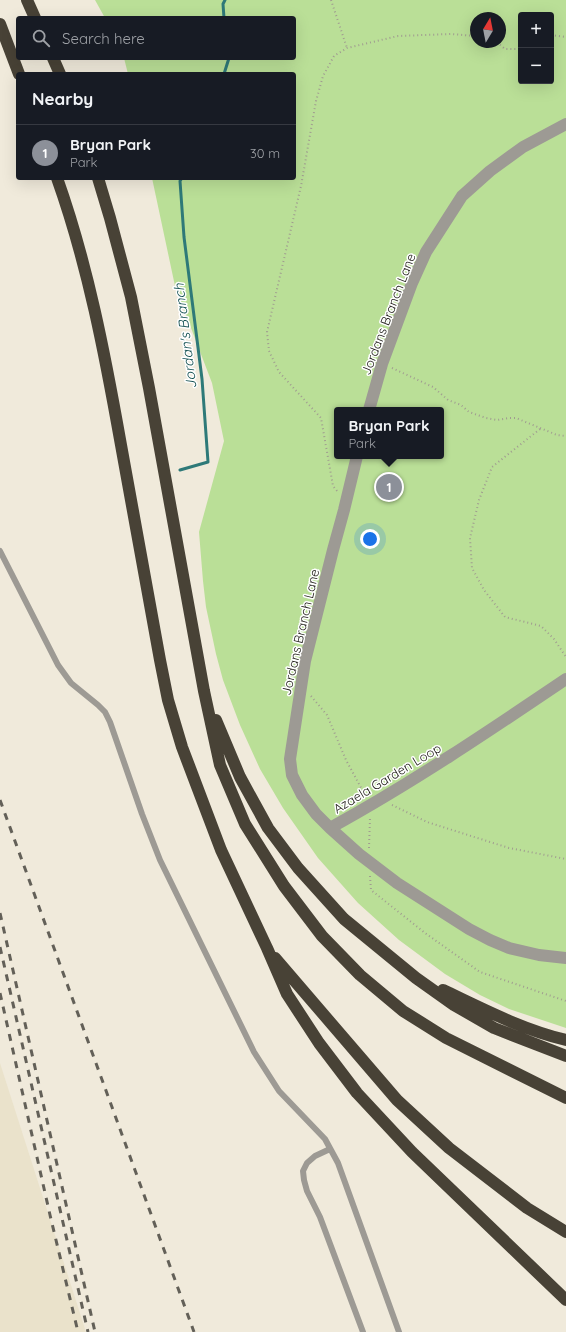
<!DOCTYPE html>
<html lang="en">
<head>
<meta charset="utf-8">
<style>
  :root { --surface:#171b24; --page:#20242c; --text:#f1f3f6; --muted:#9ea1a6; --line:#363941; --accent:#8c9099 }
  body { margin:0; font-family:Quicksand,sans-serif; background:var(--page); color:var(--text) }
  .controls { position:absolute; right:12px; top:12px; display:grid; overflow:hidden; border-radius:4px; box-shadow:0 4px 16px #0002 }
  .controls button { width:36px; height:36px; display:grid; place-items:center; padding:0; border:0; border-bottom:1px solid var(--line); background:var(--surface); color:var(--text); font:20px sans-serif }
  .compass { position:absolute; left:470px; top:12px; width:36px; height:36px; border-radius:50%; background:var(--surface); box-shadow:0 4px 16px #0002; rotate:10deg }
  .you { position:absolute; left:370px; top:539px; width:14px; height:14px; margin:-10px; border:3px solid #fff; border-radius:50%; background:#1a73e8; box-shadow:0 0 0 6px #1a73e833 }
  .badge { display:grid; place-items:center; width:26px; height:26px; border-radius:50%; background:var(--accent); color:#fff; font-size:13px; font-weight:700 }
  .pin { position:absolute; translate:-50% -50%; border:2px solid #fff; box-shadow:0 1px 4px #0006 }
  .popup { position:absolute; left:334px; top:407px; width:110px; height:52px; box-sizing:border-box; display:grid; place-content:center; border-radius:4px; background:var(--surface); filter:drop-shadow(0 1px 3px #0005); font-size:13px; white-space:nowrap; color:var(--muted) }
  .popup b { font-size:15px; color:var(--text) }
  .popup::after { content:''; position:absolute; left:50%; top:100%; margin-left:-8px; border:8px solid transparent; border-top-color:var(--surface) }
  .list { margin:0; padding:0; list-style:none }
  h2 { display:flex; justify-content:space-between; align-items:center; height:52px; margin:0; padding:0 16px; font-size:17px }
  h2 small { font-size:13px; font-weight:400; color:var(--muted) }
  .list li { display:grid; grid-template-columns:26px 1fr auto; gap:12px; align-items:center; box-sizing:border-box; height:56px; padding:0 16px; border-top:1px solid var(--line) }
  .list b { display:block; font-size:15px; white-space:nowrap }
  .list p { margin:0; font-size:13px; white-space:nowrap; color:var(--muted) }
  .list em { font-size:13px; font-style:normal; color:var(--muted) }
  .icon { flex:none; width:22px; height:22px; fill:none; stroke:currentColor; stroke-width:2; stroke-linecap:round; stroke-linejoin:round }
  .map { position:relative; flex:none; width:566px; height:1332px; overflow:hidden }
  .search { position:absolute; background:var(--surface); box-shadow:0 4px 16px #0002; left:16px; top:16px; width:280px; height:44px; display:flex; align-items:center; gap:10px; box-sizing:border-box; padding:0 14px; border-radius:4px; color:var(--muted); font-size:15px }
  .panel { position:absolute; background:var(--surface); box-shadow:0 4px 16px #0002; left:16px; top:72px; width:280px; height:108px; border-radius:4px }
  .map>svg:first-child { display:block }
  .built { fill:#eae2cb }
  .green { fill:#badf97; fill-rule:evenodd }
  .lines { fill:none; stroke-linecap:round; stroke-linejoin:round }
  .stream { stroke:#2e7978; stroke-width:3 }
  .path { stroke:#a09c90; stroke-width:2; stroke-dasharray:1 3; stroke-linecap:butt }
  .lane { stroke:#9d9a94; stroke-width:6 }
  .street { stroke:#9d9a94; stroke-width:12 }
  .highway { stroke:#484236; stroke-width:12 }
  .rail { stroke:#636058; stroke-width:3; stroke-dasharray:7 7; stroke-linecap:butt }
  .labels { text-anchor:middle; stroke-width:3; stroke-linejoin:round; paint-order:stroke }
  .street-label { font-size:13px; fill:#1a1813; stroke:#fff }
  .water-label { font-size:14px; font-style:italic; fill:#104e4f; stroke:#fff }
</style>
</head>
<body>
<div class="map">
<svg width="566" height="1332" viewBox="0 0 566 1332">
  <rect width="100%" height="100%" fill="#f0eadb"/>
  <path class="built" d="M0,1063L86,1332H0Z"/>
  <path class="green" d="M95,0H566V1028L509,1009L480,995L445,974L399,940L358,903L318,858L283,808L260,769L240,725L223,680L216,654L206,607L203,581L199,532L224,441L212,383L175,286L152,178H294V74H128L124,58H294V18H105ZM521,15H551V81H521ZM476,18H500V42H476ZM337,410H441V456H337Z"/>
  <g class="lines">
    <path class="stream" d="M224,18L223,4L225,0
      M224,74L229,58
      M180,470L208,462L202,379L184,237L180,181L182,178"/>
    <path class="path" d="M331,0L347,48
      M551,35L566,37
      M497,42L505,49H521
      M392,368L433,387L448,400L461,405L469,412L486,418L497,420L509,418H516L557,435L566,436
      M540,429L492,467L479,500L470,538L472,568L484,590L505,617L541,626L554,639L566,657
      M337,491L333,486L321,418L279,372L269,351L267,332L301,186L316,101L323,76L334,56L347,48L398,36L451,34L476,36
      M311,696L327,715L346,760L365,795
      M392,805L427,822L509,848L566,859
      M369,848L370,818
      M370,876L371,890L425,933L480,972L566,1001"/>
    <path class="lane" d="M0,551L58,665L71,683L98,705L105,712L110,722L142,814L160,860L254,1052L279,1091L325,1139L338,1163L399,1332
      M330,1149L315,1156L307,1163L303,1171L304,1180L307,1191L320,1217L363,1332"/>
    <path class="street" d="M369,410L382,364L412,283L426,252L462,196L490,171L523,147L566,124
      M566,679C489,731 412,783 330,828L359,854L397,883L469,929L490,940L509,948L539,955L566,958
      M330,828L316,814L302,795L292,775L290,759L305,661L333,550L344,510L357,456"/>
    <path class="highway" d="M27,0L35,18
      M0,24L19,74
      M53,58L60,74
      M57,178C88,265 105,355 121,445C134,517 147,588 160,660L168,700L182,747L221,850L267,948L287,994L319,1043L357,1093L412,1152L566,1300
      M98,178L110,218L131,297L149,388L204,691L220,765L245,824L284,886L322,936L360,975L403,1011L446,1038L566,1098
      M216,720L240,777L268,828L298,868L344,919L416,978L454,1005L494,1028L566,1056
      M275,958L397,1100L449,1148L527,1208L566,1232
      M443,990C483,1009 523,1030 566,1040"/>
    <path class="rail" d="M0,800L194,1332
      M0,913L95,1332
      M0,947L88,1332
      M0,993L50,1215L78,1332"/>
  </g>
  <g class="labels">
    <g class="street-label">
      <text transform="translate(388 314) rotate(-69)" y="5">Jordans Branch Lane</text>
      <text transform="translate(300 632) rotate(-77)" y="5">Jordans Branch Lane</text>
      <text transform="translate(387 778) rotate(-31)" y="5">Azaela Garden Loop</text>
    </g>
    <g class="water-label">
      <text transform="translate(185 336) rotate(-97)" y="5">Jordan's Branch</text>
    </g>
  </g>
</svg>
<div class="controls">
<button>+</button>
<button>−</button>
</div>
<svg class="compass" viewBox="-18 -18 36 36"><path d="M0-13l5 13h-10z" fill="#e53935"/><path d="M0 13l5-13h-10z" fill="#9ea1a6"/></svg>
<div class="you"></div>
<div class="pin badge" style="left:389px;top:487px">1</div>
<div class="popup"><b>Bryan Park</b>Park</div>
<div class="search"><svg class="icon" aria-label="search" viewBox="0 0 24 24"><circle cx="10" cy="10" r="6"/><path d="M15 15l6 6"/></svg>Search here</div>
<section class="panel">
<h2>Nearby<small></small></h2>
<ul class="list">
<li><span class="badge">1</span><div><b>Bryan Park</b><p>Park</p></div><em>30 m</em></li>
</ul>
</section>
</div>
</body>
</html>
